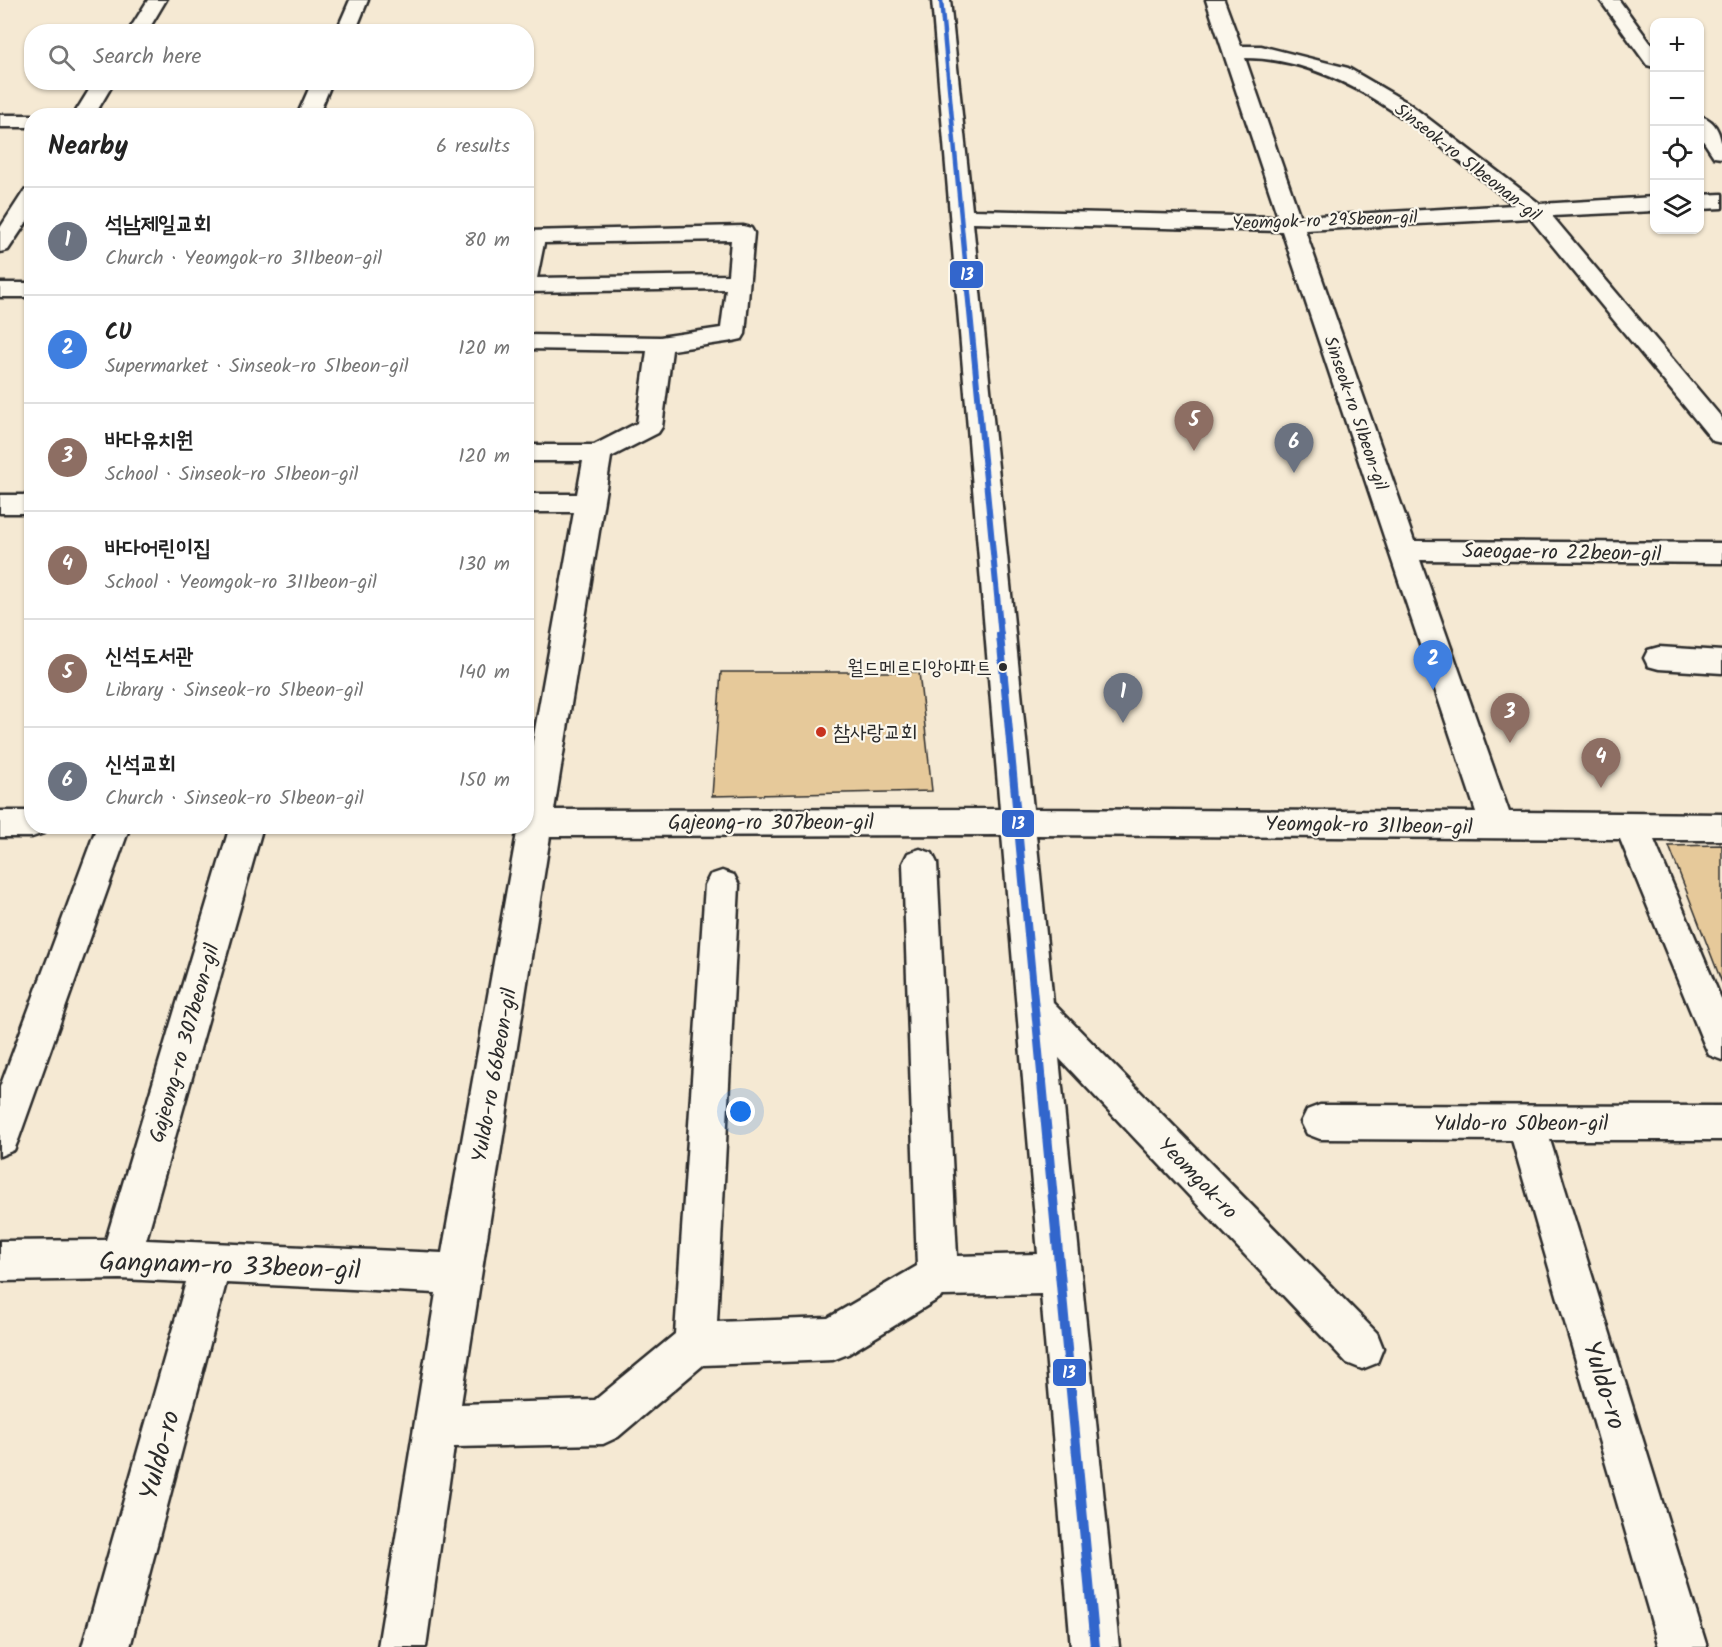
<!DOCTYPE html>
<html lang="en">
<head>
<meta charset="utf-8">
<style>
  :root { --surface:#fff; --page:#f2f2f2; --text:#222; --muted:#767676; --line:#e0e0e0; --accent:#0b8043 }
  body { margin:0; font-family:Kalam,"Poor Story",sans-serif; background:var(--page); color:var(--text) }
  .controls { position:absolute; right:18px; top:18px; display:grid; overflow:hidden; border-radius:12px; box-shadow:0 2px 4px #0004 }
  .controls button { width:54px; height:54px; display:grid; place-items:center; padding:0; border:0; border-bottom:2px solid var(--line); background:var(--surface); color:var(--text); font:30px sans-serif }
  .you { position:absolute; left:741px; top:1112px; width:21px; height:21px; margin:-15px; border:4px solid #fff; border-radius:50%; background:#1a73e8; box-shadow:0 0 0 9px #1a73e833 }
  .badge { display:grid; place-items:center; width:39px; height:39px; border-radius:50%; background:var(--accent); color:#fff; font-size:20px; font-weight:700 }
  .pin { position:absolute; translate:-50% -50px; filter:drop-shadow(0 2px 3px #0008) }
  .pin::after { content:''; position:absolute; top:32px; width:21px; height:18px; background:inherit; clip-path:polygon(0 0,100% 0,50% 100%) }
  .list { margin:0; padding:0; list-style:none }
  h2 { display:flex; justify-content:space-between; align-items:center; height:78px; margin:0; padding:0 24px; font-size:26px }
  h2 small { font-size:20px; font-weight:400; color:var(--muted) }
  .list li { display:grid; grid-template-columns:39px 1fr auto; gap:18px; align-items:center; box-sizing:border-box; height:108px; padding:0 24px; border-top:2px solid var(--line) }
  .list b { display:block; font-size:22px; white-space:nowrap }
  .list p { margin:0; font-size:20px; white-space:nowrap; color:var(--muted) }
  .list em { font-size:20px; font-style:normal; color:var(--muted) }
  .icon { flex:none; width:33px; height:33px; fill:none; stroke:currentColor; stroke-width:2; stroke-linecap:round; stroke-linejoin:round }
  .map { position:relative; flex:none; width:1722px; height:1647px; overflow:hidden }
  .search { position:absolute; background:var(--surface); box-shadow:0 2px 4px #0004; left:24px; top:24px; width:510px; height:66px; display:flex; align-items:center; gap:15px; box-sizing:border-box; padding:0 21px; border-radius:24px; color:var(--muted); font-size:22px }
  .panel { position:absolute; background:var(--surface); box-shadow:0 2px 4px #0004; left:24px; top:108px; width:510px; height:726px; border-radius:24px }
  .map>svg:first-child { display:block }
  .building { fill:#e6c99a; stroke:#2b2b2b; stroke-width:1.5 }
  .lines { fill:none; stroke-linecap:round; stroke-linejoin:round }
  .minor-casing { stroke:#2b2b2b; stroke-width:5 }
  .minor { fill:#fbf7ec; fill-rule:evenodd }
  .bus-1-far3-casing { stroke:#fbf7ec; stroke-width:8 }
  .bus-1-far2-casing { stroke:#fbf7ec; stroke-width:10 }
  .bus-1-far1-casing { stroke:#fbf7ec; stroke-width:12 }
  .bus-1-casing { stroke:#fbf7ec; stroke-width:14 }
  .bus-1-far3 { stroke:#36c; stroke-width:4.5 }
  .bus-1-far2 { stroke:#36c; stroke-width:6 }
  .bus-1-far1 { stroke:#36c; stroke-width:8 }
  .bus-1 { stroke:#36c; stroke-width:10 }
  .bus-dot { fill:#2b2b2b; stroke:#fbf7ec; stroke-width:2 }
  .poi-dot { fill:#c8321e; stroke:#fbf7ec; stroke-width:2 }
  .labels { text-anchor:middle; stroke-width:4.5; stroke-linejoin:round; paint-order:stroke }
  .far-street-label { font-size:18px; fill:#2b2b2b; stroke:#fbf7ec }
  .bus-label { font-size:20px; fill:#2b2b2b; stroke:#fbf7ec; text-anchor:end }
  .street-label { font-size:21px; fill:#2b2b2b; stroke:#fbf7ec }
  .poi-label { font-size:21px; fill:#2b2b2b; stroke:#fbf7ec; text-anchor:start }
  .near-street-label { font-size:26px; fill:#2b2b2b; stroke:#fbf7ec }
  .line-badge { stroke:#fbf7ec; stroke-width:2 }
  .badge-label { font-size:16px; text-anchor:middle; font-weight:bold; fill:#fff }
</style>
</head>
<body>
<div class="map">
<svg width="1722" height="1647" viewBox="0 0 1722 1647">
  <rect width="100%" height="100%" fill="#f5e9d3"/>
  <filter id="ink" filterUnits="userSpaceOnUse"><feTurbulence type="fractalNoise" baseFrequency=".0167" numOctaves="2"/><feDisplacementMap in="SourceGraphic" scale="12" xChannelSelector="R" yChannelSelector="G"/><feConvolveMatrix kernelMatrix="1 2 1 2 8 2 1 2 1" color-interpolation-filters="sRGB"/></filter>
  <g filter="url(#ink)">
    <path class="building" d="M721,672H919L932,791L712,796Z
      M1722,845V983L1669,846Z"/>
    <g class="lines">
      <g class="minor-casing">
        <path id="minor" d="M148,0H166L147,32H128Z
          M350,0H368L355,32H336Z
          M932,0H950L972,210L1278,217L1206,0H1224L1241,46H1261L1348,68L1408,103L1540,204L1654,197V211L1552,216L1722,418V443L1713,441L1530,218L1305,230L1414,541L1722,543V563L1420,560L1509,812L1722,814V840H1654L1722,1001V1060L1709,1055L1704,1044L1620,839L1036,835L1053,1003L1377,1333L1383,1348L1377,1363L1362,1369L1347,1363L1059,1058L1119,1647H1071L1041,1294L943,1296L848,1354L833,1360L703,1365L618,1437L603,1444L454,1447L426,1647H378L436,1293L226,1283L130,1647H82L186,1282L120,1279L0,1281V1241L106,1240L230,826H263L146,1240L442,1253L517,833L511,826H526V780L574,512H526V494H577L583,461H526V445H594L637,423L647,351L526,349V335L660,337L721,328L726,289L526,292V231L743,226L751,228L754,233L745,334L742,339L733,341L672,350L662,427L658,433L611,457L554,810L1000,809ZM1245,58C1349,58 1437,145 1514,205L1300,217ZM973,223L1282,231L1476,812L1033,809ZM731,240L728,275L537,278L544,243ZM1002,835L1038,1254L957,1256L937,863L932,853L920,849L908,853L903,863L917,1266L828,1318L717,1322L739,885L734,875L722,871L710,875L705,885L675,1334L595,1400L461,1404L550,836Z
          M1600,0H1619L1654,48V67L1647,65Z
          M94,82H114L94,116H73Z
          M312,82H332L318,116H297Z
          M0,115H32L35,116H32V127H0Z
          M1700,116C1720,121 1722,141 1722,158L1714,157L1700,136Z
          M32,189V214L8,250L0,252V228L24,191Z
          M1722,194V208L1700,209V195Z
          M0,283H32V297H0Z
          M0,495H32V513H0Z
          M1659,647L1722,651V673L1659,669L1648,666L1644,658L1648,650Z
          M0,811H32V826H47L44,833L32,837H0Z
          M97,826H130L19,1138L14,1150L0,1156V1087Z
          M1320,1105L1722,1106V1140H1550L1707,1647H1659L1512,1140L1320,1139L1307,1134L1301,1122L1307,1110Z"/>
      </g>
      <use href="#minor" class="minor"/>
      <g class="bus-1-far3-casing">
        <path id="bus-1-far3" d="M941,0L967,282"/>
      </g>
      <g class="bus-1-far2-casing">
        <path id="bus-1-far2" d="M967,281L1001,637"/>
      </g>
      <g class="bus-1-far1-casing">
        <path id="bus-1-far1" d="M1000,635L1042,1084"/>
      </g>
      <g class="bus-1-casing">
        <path id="bus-1" d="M1042,1082L1095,1647"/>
      </g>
      <use href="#bus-1-far3" class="bus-1-far3"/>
      <use href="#bus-1-far2" class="bus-1-far2"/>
      <use href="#bus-1-far1" class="bus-1-far1"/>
      <use href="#bus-1" class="bus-1"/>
    </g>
  </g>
  <circle class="bus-dot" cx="1003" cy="667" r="5"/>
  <circle class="poi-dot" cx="821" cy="732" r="6"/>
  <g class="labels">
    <g class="far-street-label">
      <text transform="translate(1468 162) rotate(38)" y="6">Sinseok-ro 51beonan-gil</text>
      <text transform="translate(1325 220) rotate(-2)" y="6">Yeomgok-ro 295beon-gil</text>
      <text transform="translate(1356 413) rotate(71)" y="6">Sinseok-ro 51beon-gil</text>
    </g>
    <g class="bus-label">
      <text x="992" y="674">월드메르디앙아파트</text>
    </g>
    <g class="street-label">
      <text transform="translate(1562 552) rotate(1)" y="7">Saeogae-ro 22beon-gil</text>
      <text x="771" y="829">Gajeong-ro 307beon-gil</text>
      <text transform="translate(1369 825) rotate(1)" y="7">Yeomgok-ro 311beon-gil</text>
      <text transform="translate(184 1043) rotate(-74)" y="7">Gajeong-ro 307beon-gil</text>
      <text transform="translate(494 1075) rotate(-80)" y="7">Yuldo-ro 66beon-gil</text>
      <text x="1521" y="1130">Yuldo-ro 50beon-gil</text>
      <text transform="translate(1198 1178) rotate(46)" y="7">Yeomgok-ro</text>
    </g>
    <g class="poi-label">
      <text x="833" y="739">참사랑교회</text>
    </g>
    <g class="near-street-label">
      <text transform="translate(230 1265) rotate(2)" y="9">Gangnam-ro 33beon-gil</text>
      <text transform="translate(1605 1385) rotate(73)" y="9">Yuldo-ro</text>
      <text transform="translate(159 1455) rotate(-75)" y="9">Yuldo-ro</text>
    </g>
  </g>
  <g class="line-badge">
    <rect x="949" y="260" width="35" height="29" rx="6" fill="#36c"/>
    <rect x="1001" y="809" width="34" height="29" rx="6" fill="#36c"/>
    <rect x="1052" y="1358" width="35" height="29" rx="6" fill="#36c"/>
  </g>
  <g class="badge-label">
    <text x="967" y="280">13</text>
    <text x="1018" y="829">13</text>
    <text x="1069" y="1378">13</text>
  </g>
</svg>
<div class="controls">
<button>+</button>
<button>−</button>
<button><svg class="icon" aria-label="locate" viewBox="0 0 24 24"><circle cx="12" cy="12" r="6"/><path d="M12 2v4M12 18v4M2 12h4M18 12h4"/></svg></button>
<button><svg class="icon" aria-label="layers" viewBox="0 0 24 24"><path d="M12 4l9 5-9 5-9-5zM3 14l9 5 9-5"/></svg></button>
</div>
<div class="you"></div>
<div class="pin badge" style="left:1123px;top:723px;background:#6b7280">1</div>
<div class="pin badge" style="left:1433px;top:690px;background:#3f7fe0">2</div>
<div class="pin badge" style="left:1510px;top:743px;background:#8d6e63">3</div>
<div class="pin badge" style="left:1601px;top:788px;background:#8d6e63">4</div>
<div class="pin badge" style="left:1194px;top:451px;background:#8d6e63">5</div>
<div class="pin badge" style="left:1294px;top:473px;background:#6b7280">6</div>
<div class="search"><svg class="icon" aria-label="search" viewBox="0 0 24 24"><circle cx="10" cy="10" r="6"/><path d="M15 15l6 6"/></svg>Search here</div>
<section class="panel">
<h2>Nearby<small>6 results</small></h2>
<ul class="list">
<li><span class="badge" style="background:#6b7280">1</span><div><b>석남제일교회</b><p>Church · Yeomgok-ro 311beon-gil</p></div><em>80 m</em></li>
<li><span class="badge" style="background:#3f7fe0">2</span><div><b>CU</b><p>Supermarket · Sinseok-ro 51beon-gil</p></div><em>120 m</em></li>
<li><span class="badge" style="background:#8d6e63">3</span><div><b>바다유치원</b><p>School · Sinseok-ro 51beon-gil</p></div><em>120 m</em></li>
<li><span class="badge" style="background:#8d6e63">4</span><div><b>바다어린이집</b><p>School · Yeomgok-ro 311beon-gil</p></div><em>130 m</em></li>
<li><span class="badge" style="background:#8d6e63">5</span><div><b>신석도서관</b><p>Library · Sinseok-ro 51beon-gil</p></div><em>140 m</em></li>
<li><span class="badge" style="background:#6b7280">6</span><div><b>신석교회</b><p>Church · Sinseok-ro 51beon-gil</p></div><em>150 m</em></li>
</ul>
</section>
</div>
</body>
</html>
